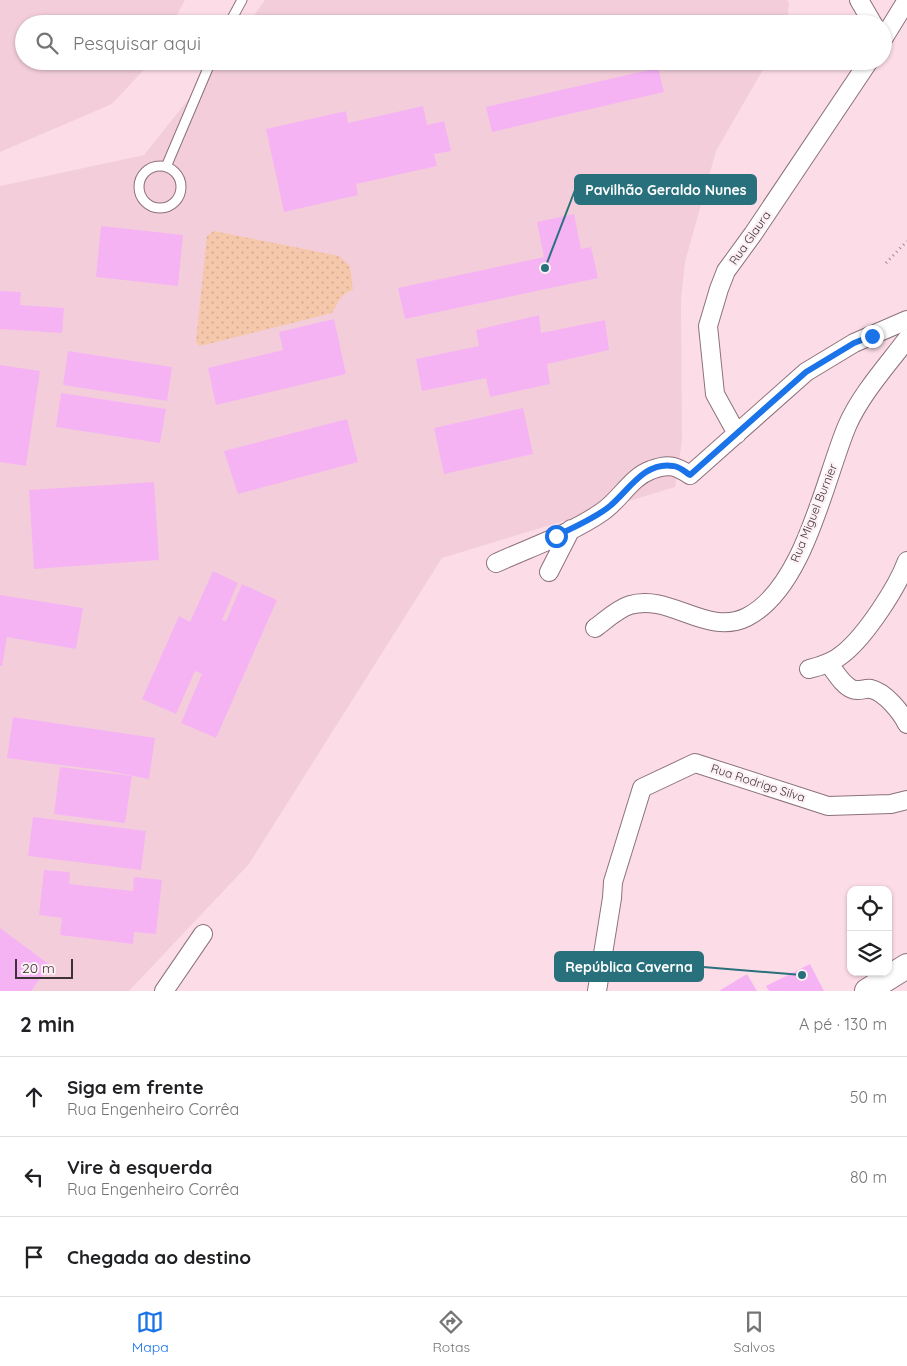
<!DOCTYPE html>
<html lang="pt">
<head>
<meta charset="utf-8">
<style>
  :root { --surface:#fff; --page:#f6f6f6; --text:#202124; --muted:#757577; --line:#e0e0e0; --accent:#1a73e8 }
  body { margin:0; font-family:Quicksand,sans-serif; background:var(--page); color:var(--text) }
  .controls { position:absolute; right:15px; bottom:15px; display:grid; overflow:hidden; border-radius:10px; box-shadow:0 1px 4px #0004 }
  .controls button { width:45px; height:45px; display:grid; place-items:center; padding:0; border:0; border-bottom:1px solid var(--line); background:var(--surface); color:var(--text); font:25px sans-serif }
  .scale { position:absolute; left:15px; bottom:12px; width:58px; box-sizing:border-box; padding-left:5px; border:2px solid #3d3235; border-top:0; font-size:14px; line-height:18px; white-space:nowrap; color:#3d3235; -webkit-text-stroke:4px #fdf0f4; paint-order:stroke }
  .stop { position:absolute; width:15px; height:15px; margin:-11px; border:4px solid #1a73e8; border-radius:50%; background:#fff }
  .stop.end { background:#1a73e8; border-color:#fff; box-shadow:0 1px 5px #0008 }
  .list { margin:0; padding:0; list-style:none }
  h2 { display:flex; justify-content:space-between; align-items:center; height:65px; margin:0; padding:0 20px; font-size:21px }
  h2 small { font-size:16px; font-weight:400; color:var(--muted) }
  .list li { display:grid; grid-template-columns:32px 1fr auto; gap:15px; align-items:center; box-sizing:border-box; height:80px; padding:0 20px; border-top:1px solid var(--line) }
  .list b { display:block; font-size:19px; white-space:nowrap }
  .list p { margin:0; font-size:16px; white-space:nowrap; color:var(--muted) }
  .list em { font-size:16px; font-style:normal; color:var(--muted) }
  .icon { flex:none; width:28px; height:28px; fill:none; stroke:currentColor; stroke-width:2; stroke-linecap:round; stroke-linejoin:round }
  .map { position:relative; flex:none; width:907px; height:991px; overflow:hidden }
  .search { position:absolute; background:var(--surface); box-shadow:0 1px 4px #0004; left:15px; right:15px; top:15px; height:55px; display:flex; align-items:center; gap:12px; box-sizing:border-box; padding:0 18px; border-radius:28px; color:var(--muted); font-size:19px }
  .sheet { height:305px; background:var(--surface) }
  nav { display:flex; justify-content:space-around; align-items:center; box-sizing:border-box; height:70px; border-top:1px solid var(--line); background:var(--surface); font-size:14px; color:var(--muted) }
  nav a { display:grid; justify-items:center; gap:2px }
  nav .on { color:var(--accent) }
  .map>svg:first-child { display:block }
  .built { fill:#f3ceda }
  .grass { fill:url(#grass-dots) }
  .building { fill:#f6b3f4 }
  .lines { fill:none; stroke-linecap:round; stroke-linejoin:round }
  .lane-casing { stroke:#8c717a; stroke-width:11 }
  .street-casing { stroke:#8c717a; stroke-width:20 }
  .secondary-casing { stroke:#8c717a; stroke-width:26 }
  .path { stroke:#a08a91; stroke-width:3; stroke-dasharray:1 4; stroke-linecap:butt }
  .lane { stroke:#fff; stroke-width:9 }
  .street { stroke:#fff; stroke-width:18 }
  .secondary { stroke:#fff; stroke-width:24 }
  .route { stroke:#1a73e8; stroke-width:6 }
  .labels { text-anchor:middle; stroke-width:4.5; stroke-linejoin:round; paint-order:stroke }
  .street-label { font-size:12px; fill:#3d3235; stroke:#fdf0f4 }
  .leader { fill:none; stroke:#29707d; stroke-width:2 }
  .callout-dot { fill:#29707d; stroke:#fdf0f4; stroke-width:2 }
  .callout { fill:#29707d; stroke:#29707d; stroke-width:2 }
  .callout-label { font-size:14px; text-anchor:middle; font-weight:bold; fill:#fff }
</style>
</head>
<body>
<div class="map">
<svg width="907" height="991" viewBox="0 0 907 991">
  <defs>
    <pattern id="grass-dots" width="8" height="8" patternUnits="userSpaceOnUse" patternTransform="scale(1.25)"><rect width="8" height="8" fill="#f5c7ab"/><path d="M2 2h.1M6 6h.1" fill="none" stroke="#d3ab94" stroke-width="1.8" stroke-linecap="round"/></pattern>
  </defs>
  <rect width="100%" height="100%" fill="#fcdde7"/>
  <path class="built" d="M0,0H185L172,24H24V61H152L112,104L0,152Z
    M265,0H787L789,3L787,24H248Z
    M219,61H768L716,151L685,262L681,301L682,441L675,487L442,558L249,864L129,991H0V186L144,155Z"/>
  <path class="grass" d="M214,231L339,256L350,266L353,290C341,293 338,303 332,313L200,346L196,342L207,236Z"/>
  <path class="building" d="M658,68L664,92L492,132L486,107Z
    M423,106L427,125L444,121L451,151L434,154L437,166L356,184L358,195L284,212L266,129L346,111L348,123Z
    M574,214L581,249L591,247L598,278L405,319L398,288L544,257L537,222Z
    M101,226L183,235L178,286L96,277Z
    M0,291L21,292L20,305L64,308L62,333L0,329Z
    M539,315L541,333L605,320L609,350L547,364L550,384L490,397L486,378L422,391L416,359L479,346L476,330Z
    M334,319L346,374L216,405L208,368L283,350L279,332Z
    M68,351L172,367L167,401L63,385Z
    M0,365L40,371L26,466L0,462Z
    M61,393L166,409L160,443L56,427Z
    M523,408L533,454L444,474L434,428Z
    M347,419L358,462L238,494L224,451Z
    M154,482L159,560L34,569L29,490Z
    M213,571L238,583L222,620L226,621L242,584L277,600L216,738L181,723L202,674L195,671L176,714L142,699L179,616L190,622Z
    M0,595L83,608L76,649L7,637L2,666H0Z
    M13,717L155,738L149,779L108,771L7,758Z
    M60,767L132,776L125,823L54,814Z
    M33,817L146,831L141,870L28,856Z
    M44,870L70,872L69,884L133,891L134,877L162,880L156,934L134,932L133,944L60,935L62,918L39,915Z
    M0,928L50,965L31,991H0Z
    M810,964L824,991H769L766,986Z
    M747,974L757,991H719Z"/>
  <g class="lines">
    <g class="lane-casing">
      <path id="lane" d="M229,24L242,0
        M139 187a21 21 0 1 1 42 0a21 21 0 1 1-42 0Z
        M166,167L211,61"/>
    </g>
    <g class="street-casing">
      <path id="street" d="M859,0L873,24
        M883,39L907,0
        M737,434L715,394L708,326L719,289L726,271L753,234L869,61
        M496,563C531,547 570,534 602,512C620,500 631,477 651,470C669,463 676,466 690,475L806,372L854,343L907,320
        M549,572L571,529
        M595,628C605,621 617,609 630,605C670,593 707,637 747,617C804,588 824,481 847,426C861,394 886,367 907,339
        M828,663C835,671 842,685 852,689C858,692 864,688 871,689C885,692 901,712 907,724
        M809,669C822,666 834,662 844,653C866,635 897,588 907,561
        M164,991L203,934
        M597,991L612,898L613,882L642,788L695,763L828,806L891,804L907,800"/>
    </g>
    <g class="secondary-casing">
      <path id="secondary" d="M867,991L907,966"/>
    </g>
    <path class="path" d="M886,263L907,241"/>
    <use href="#lane" class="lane"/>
    <use href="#street" class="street"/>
    <use href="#secondary" class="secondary"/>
  </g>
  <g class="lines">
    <path class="route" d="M556,536C574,527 594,519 610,506C629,490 645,461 673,466C679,466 685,472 690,475L806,372L854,343L872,336"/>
  </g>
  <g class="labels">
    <g class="street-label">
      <text transform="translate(750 238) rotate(-55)" y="4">Rua Glaura</text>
      <text transform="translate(814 513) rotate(-68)" y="4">Rua Miguel Burnier</text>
      <text transform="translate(758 783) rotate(18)" y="4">Rua Rodrigo Silva</text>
    </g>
  </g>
  <path class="leader" d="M545 268L575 190M802 975L703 967"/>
  <g class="callout-dot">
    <circle cx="545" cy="268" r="5"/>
    <circle cx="802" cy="975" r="5"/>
  </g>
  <g class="callout">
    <rect x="575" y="175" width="181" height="29" rx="5"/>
    <rect x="555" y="952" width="148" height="29" rx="5"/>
  </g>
  <g class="callout-label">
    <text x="666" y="195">Pavilhão Geraldo Nunes</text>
    <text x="629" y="972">República Caverna</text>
  </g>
</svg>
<div class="controls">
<button><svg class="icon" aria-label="locate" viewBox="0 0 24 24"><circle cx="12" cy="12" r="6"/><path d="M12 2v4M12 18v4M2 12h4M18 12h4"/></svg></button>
<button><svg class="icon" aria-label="layers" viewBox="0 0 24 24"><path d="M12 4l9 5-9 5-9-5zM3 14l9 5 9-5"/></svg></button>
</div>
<div class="scale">20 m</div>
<div class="stop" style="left:556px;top:536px"></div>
<div class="stop end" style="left:872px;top:336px"></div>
<div class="search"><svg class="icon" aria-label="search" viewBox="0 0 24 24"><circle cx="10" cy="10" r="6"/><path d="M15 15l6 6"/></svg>Pesquisar aqui</div>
</div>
<section class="sheet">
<h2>2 min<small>A pé · 130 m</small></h2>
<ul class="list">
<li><svg class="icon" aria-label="ahead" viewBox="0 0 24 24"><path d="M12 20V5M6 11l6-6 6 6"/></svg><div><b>Siga em frente</b><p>Rua Engenheiro Corrêa</p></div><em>50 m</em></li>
<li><svg class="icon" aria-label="left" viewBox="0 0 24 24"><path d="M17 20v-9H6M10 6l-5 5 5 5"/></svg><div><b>Vire à esquerda</b><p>Rua Engenheiro Corrêa</p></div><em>80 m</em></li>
<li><svg class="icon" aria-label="arrive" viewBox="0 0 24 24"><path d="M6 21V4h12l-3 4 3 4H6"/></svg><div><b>Chegada ao destino</b></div></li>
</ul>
</section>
<nav>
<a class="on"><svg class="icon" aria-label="map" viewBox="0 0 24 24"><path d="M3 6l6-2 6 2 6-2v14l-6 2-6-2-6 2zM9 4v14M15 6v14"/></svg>Mapa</a>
<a><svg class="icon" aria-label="directions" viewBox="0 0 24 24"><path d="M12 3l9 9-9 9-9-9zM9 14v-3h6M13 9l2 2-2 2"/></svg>Rotas</a>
<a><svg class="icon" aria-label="saved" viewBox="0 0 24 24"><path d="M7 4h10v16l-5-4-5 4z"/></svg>Salvos</a>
</nav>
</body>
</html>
